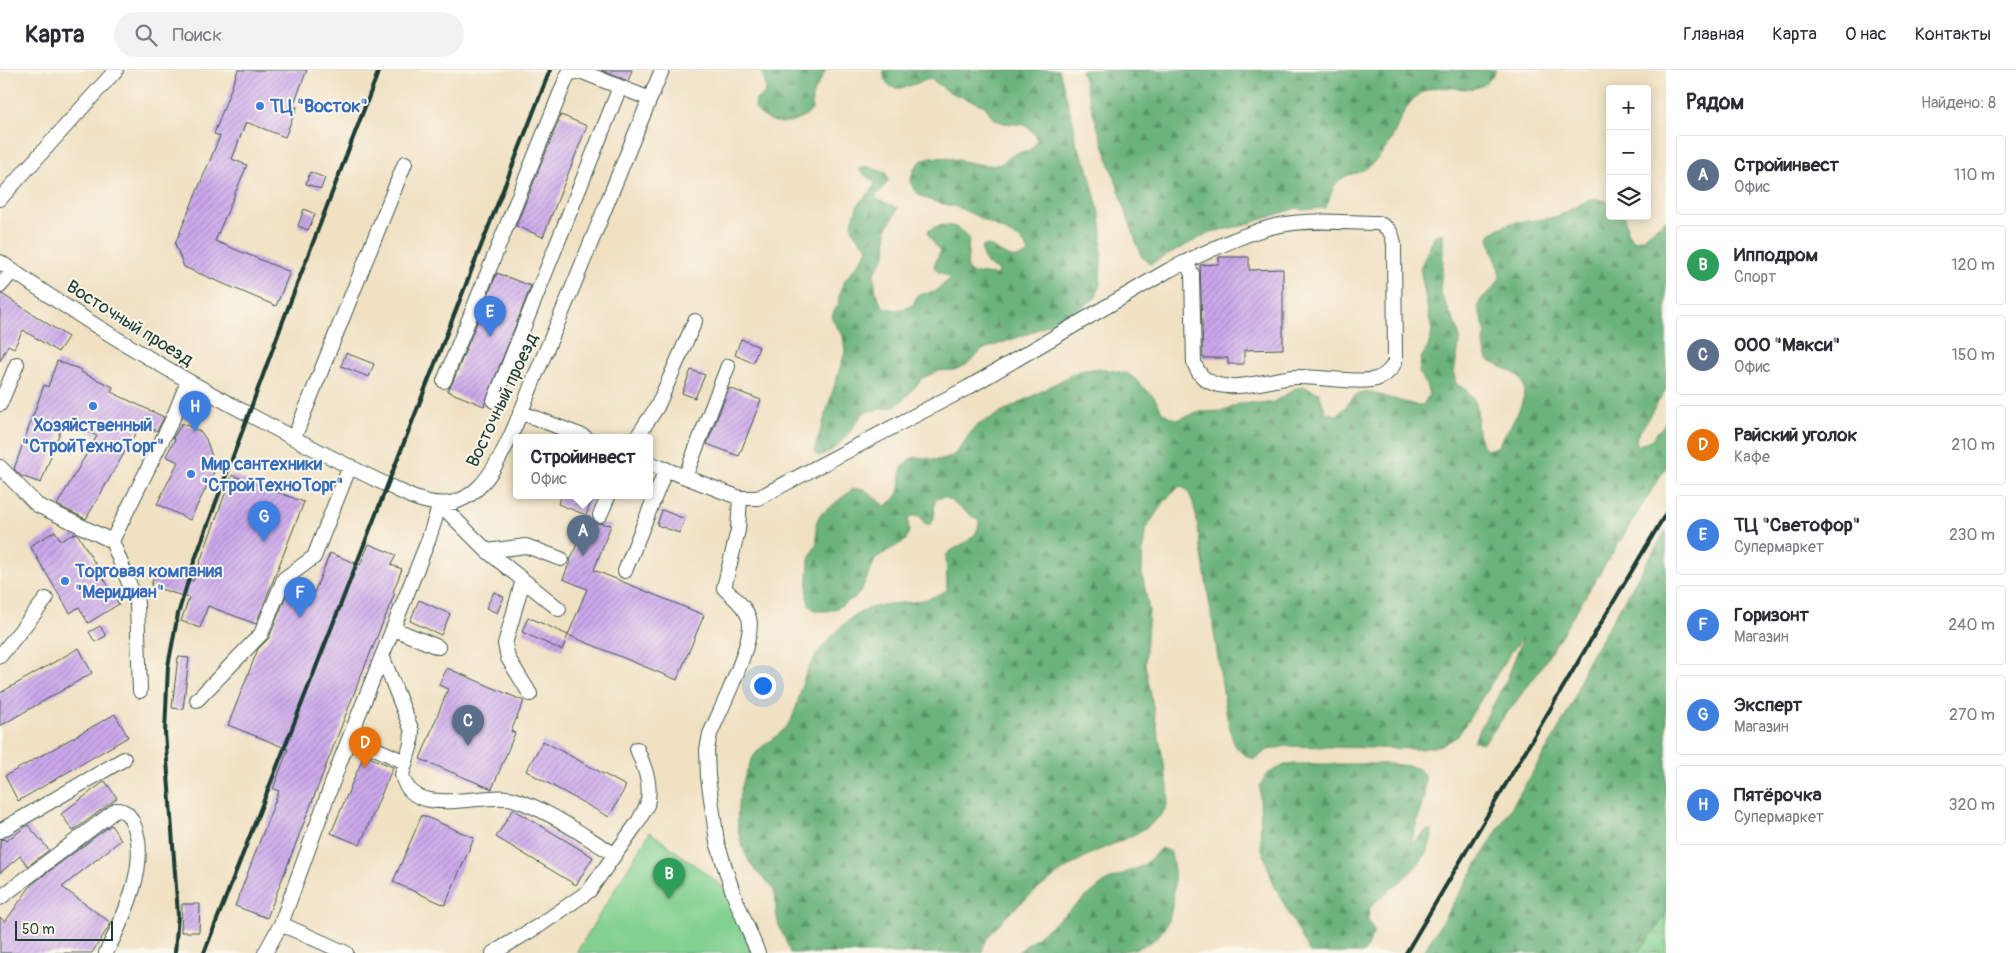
<!DOCTYPE html>
<html lang="ru">
<head>
<meta charset="utf-8">
<style>
  :root { --surface:#fff; --page:#f2f2f3; --text:#2b2b33; --muted:#7c7c81; --line:#e1e1e2; --accent:#d93025 }
  body { margin:0; font-family:Pangolin,sans-serif; background:var(--page); color:var(--text) }
  .controls { position:absolute; right:15px; top:15px; display:grid; overflow:hidden; border-radius:5px; box-shadow:0 2px 12px #0003 }
  .controls button { width:45px; height:45px; display:grid; place-items:center; padding:0; border:0; border-bottom:1px solid var(--line); background:var(--surface); color:var(--text); font:25px sans-serif }
  .scale { position:absolute; left:15px; bottom:12px; width:98px; box-sizing:border-box; padding-left:5px; border:2px solid #1f3d34; border-top:0; font-size:14px; line-height:18px; white-space:nowrap; color:#1f3d34; -webkit-text-stroke:4px #fbf7ec; paint-order:stroke }
  .you { position:absolute; left:762px; top:615px; width:18px; height:18px; margin:-12px; border:4px solid #fff; border-radius:50%; background:#1a73e8; box-shadow:0 0 0 8px #1a73e833 }
  .badge { display:grid; place-items:center; width:32px; height:32px; border-radius:50%; background:var(--accent); color:#fff; font-size:16px; font-weight:700 }
  .pin { position:absolute; translate:-50% -41px; filter:drop-shadow(0 1px 2px #0008) }
  .pin::after { content:''; position:absolute; top:26px; width:18px; height:15px; background:inherit; clip-path:polygon(0 0,100% 0,50% 100%) }
  .popup { position:absolute; left:513px; top:364px; width:140px; height:65px; box-sizing:border-box; display:grid; place-content:center; border-radius:5px; background:var(--surface); filter:drop-shadow(0 1px 4px #0005); font-size:16px; white-space:nowrap; color:var(--muted) }
  .popup b { font-size:19px; color:var(--text) }
  .popup::after { content:''; position:absolute; left:50%; top:100%; margin-left:-10px; border:10px solid transparent; border-top-color:var(--surface) }
  .list { margin:0; padding:0; list-style:none }
  h2 { display:flex; justify-content:space-between; align-items:center; height:65px; margin:0; padding:0 20px; font-size:21px }
  h2 small { font-size:16px; font-weight:400; color:var(--muted) }
  .list li { display:grid; grid-template-columns:32px 1fr auto; gap:15px; align-items:center; box-sizing:border-box; height:80px; margin:0 10px 10px; padding:0 10px; border:1px solid var(--line); border-radius:5px }
  .list b { display:block; font-size:19px; white-space:nowrap }
  .list p { margin:0; font-size:16px; white-space:nowrap; color:var(--muted) }
  .list em { font-size:16px; font-style:normal; color:var(--muted) }
  .icon { flex:none; width:28px; height:28px; fill:none; stroke:currentColor; stroke-width:2; stroke-linecap:round; stroke-linejoin:round }
  .map { position:relative; flex:none; width:1666px; height:883px; overflow:hidden }
  header { display:flex; align-items:center; gap:30px; box-sizing:border-box; height:70px; padding:0 25px; background:var(--surface); border-bottom:1px solid var(--line) }
  header strong { font-size:24px }
  nav { display:flex; gap:28px; margin-inline-start:auto; font-size:18px }
  .search { width:350px; height:45px; background:var(--page); display:flex; align-items:center; gap:12px; box-sizing:border-box; padding:0 18px; border-radius:28px; color:var(--muted); font-size:19px }
  main { display:flex }
  aside { flex:1; background:var(--surface) }
  .map>svg:first-child { display:block }
  .forest { fill:url(#forest-firs); stroke:#447858 }
  .wetland { fill:url(#wetland-marsh); stroke:#518762 }
  .pitch { fill:#83d191; stroke:#518762 }
  .building { fill:url(#building-hatch) }
  .lines { fill:none; stroke-linecap:round; stroke-linejoin:round }
  .minor-casing { stroke:#3e5649; stroke-width:16 }
  .minor { stroke:#fff; stroke-width:14 }
  .rail { stroke:#1f3d34; stroke-width:4 }
  .shop-dot { fill:#3f7fe0; stroke:#fbf7ec; stroke-width:2 }
  .labels { text-anchor:middle; stroke-width:4; stroke-linejoin:round; paint-order:stroke }
  .shop-label { font-size:18px; font-weight:bold; fill:#366cbe; stroke:#fbf7ec; text-anchor:start }
  .street-label { font-size:18px; fill:#1f3d34; stroke:#fbf7ec }
</style>
</head>
<body>
<header>
<strong>Карта</strong>
<div class="search"><svg class="icon" aria-label="search" viewBox="0 0 24 24"><circle cx="10" cy="10" r="6"/><path d="M15 15l6 6"/></svg>Поиск</div>
<nav><a>Главная</a><a>Карта</a><a>О нас</a><a>Контакты</a></nav>
</header>
<main>
<div class="map">
<svg width="1666" height="883" viewBox="0 0 1666 883">
  <defs>
    <pattern id="forest-firs" width="22" height="20" patternUnits="userSpaceOnUse" patternTransform="scale(1.25)"><rect width="22" height="20" fill="#6ab37b"/><path d="M5 1l3.5 6h-7zM16 11l3.5 6h-7z" fill="#579366"/></pattern>
    <pattern id="wetland-marsh" width="20" height="14" patternUnits="userSpaceOnUse" patternTransform="scale(1.25)"><rect width="20" height="14" fill="#83d191"/><path d="M1 5h8M5 5V1M11 12h8M15 12V8" fill="none" stroke="#6bab77"/></pattern>
    <pattern id="building-hatch" width="6" height="6" patternUnits="userSpaceOnUse" patternTransform="scale(1.25)"><rect width="6" height="6" fill="#cca8ec"/><path d="M-1 1l2-2M0 6l6-6M5 7l2-2" fill="none" stroke="#a58ac0"/></pattern>
  </defs>
  <rect width="100%" height="100%" fill="#fbf7ec"/>
  <filter id="ink" filterUnits="userSpaceOnUse"><feTurbulence type="fractalNoise" baseFrequency=".02" numOctaves="2"/><feDisplacementMap in="SourceGraphic" scale="10" xChannelSelector="R" yChannelSelector="G"/><feConvolveMatrix kernelMatrix="1 2 1 2 8 2 1 2 1" color-interpolation-filters="sRGB"/></filter>
  <filter id="wash" filterUnits="userSpaceOnUse"><feTurbulence type="fractalNoise" baseFrequency=".0096" numOctaves="4" result="noise"/><feDisplacementMap in="SourceGraphic" scale="20" xChannelSelector="R" yChannelSelector="G"/><feGaussianBlur stdDeviation="1.12" result="paint"/><feColorMatrix in="noise" values="0 0 0 0 0 0 0 0 0 0 0 0 0 0 0 0 0 1.4 0 .05"/><feComposite in="paint" operator="in"/></filter>
  <g filter="url(#wash)">
    <rect width="100%" height="100%" fill="#f0e1c3"/>
    <path class="forest" d="M761,0H826L812,26V40C796,57 769,58 755,38L756,30L765,24L766,15Z
      M883,0H1059L1074,55L1075,71L1087,95L1100,146L1102,162L1100,214L1095,228L1083,237L1030,263L982,280L966,295L954,300L937,301L923,308L903,330L892,337L864,342C851,358 840,382 818,386L815,383L816,375L845,282L843,266L832,249L833,243L839,234C836,210 860,198 868,178C857,166 848,164 854,146C856,141 857,134 861,131C867,124 872,123 875,113L859,100L866,96L886,103L888,110C885,118 878,120 875,128C882,133 889,133 898,138L887,158L886,184L874,204L876,223L883,237C894,241 903,240 913,235L917,225L935,222L951,208L937,201L934,196L940,182L929,166L928,161C943,150 958,155 969,168L967,198L971,203L997,205L998,201C989,196 980,189 982,177L988,175C1002,182 1015,195 1029,182C1027,179 1025,175 1023,172C1018,167 967,141 959,138C944,133 905,130 912,105C914,97 919,91 926,89C948,83 973,97 995,95C1004,95 1009,85 1018,83C1028,80 1033,81 1037,69L1032,61L1024,55L1003,53L993,48L985,36L949,22L931,9C911,13 887,32 883,0Z
      M1081,0H1496C1478,36 1446,6 1421,23C1401,36 1399,59 1387,77C1380,86 1369,99 1359,102C1353,104 1346,105 1341,109C1330,116 1332,128 1325,138L1304,140L1297,138L1242,156L1211,162L1150,194L1141,186L1098,59Z
      M1597,129L1610,132V146H1625L1627,162L1633,171L1643,168L1666,150V319L1636,368L1637,376L1651,370L1666,352V397L1537,604L1484,673L1473,672L1508,607L1523,567L1509,585L1458,666L1443,675L1421,679L1286,676L1268,680L1254,689C1231,681 1233,668 1227,647L1196,445C1193,434 1192,421 1180,416L1162,434L1146,459L1143,477L1142,503L1149,541L1145,594L1168,716C1168,722 1169,730 1167,735C1155,763 1107,774 1083,788C1060,801 982,857 982,883H790C787,870 779,860 777,848C775,839 777,829 774,821C769,810 758,806 752,796C730,764 736,724 751,691C759,672 783,668 792,648C799,633 800,616 807,601C815,584 838,557 854,546C886,525 914,541 947,520L946,485C959,473 979,471 979,451L945,427L935,429L934,448L931,454H925L920,446H912L908,450L909,461L906,470L876,488L861,521L856,527L837,538L828,541H816L810,536L807,528L809,489L817,472L816,453L820,445L853,419H864L885,436C913,420 891,406 908,391C918,382 934,393 946,389C962,383 966,364 978,355L1079,301L1099,298L1129,304L1154,327L1163,343L1177,350L1197,342L1224,341L1241,333H1272L1296,318L1305,317L1319,323L1326,343L1338,345L1355,326L1365,321L1415,335H1423L1429,325L1426,314L1419,303L1421,288L1428,277L1432,262L1420,198L1435,165L1443,163V191L1440,222L1458,260L1460,270L1454,303L1456,314C1495,335 1464,354 1487,380L1497,377C1506,361 1536,325 1519,307C1513,301 1496,295 1488,290L1483,274L1486,264L1478,237L1481,229L1493,219L1500,208C1499,192 1491,182 1489,166C1510,146 1529,154 1554,147C1570,143 1580,131 1597,129Z
      M1666,460V845L1638,883H1423L1556,664L1573,632L1585,596Z
      M1287,694H1392L1410,696L1419,699L1425,707L1424,726L1411,774L1426,761L1432,760C1432,795 1392,815 1370,837L1368,849L1374,862L1364,883H1310L1273,813L1261,775L1260,715L1267,704Z
      M1161,778L1170,781C1175,797 1175,813 1173,830C1167,883 1126,883 1083,883C1061,883 1039,883 1017,883L1106,811L1144,795Z"/>
    <path class="wetland" d="M1666,845V883H1638Z"/>
    <path class="pitch" d="M650,762L720,814L738,844L751,883H576Z"/>
    <g id="blocks">
      <path class="building" d="M238,0H307L293,36L297,37L285,67L246,52L232,89L247,95L215,171L290,202L276,236L184,197L175,174L220,66L214,64Z
        M601,0H632L628,11Z
        M561,45L587,56L543,167L516,156Z
        M310,102L325,108L321,119L306,114Z
        M304,139L315,144L308,160L298,156Z
        M1219,187H1249V200L1283,199V279L1244,280V294H1228V288H1203L1200,195L1219,194Z
        M497,203L531,216L484,336L447,321L452,314Z
        M2,224L68,267L58,282L23,260L14,278L8,275L0,291V225Z
        M741,269L759,277L753,293L735,285Z
        M346,283L374,294L369,307L341,296Z
        M57,291L82,300L81,302L113,317L111,322L164,347L157,361L141,354L86,449L57,435L97,366L64,351L41,413L21,406L14,399L44,315L48,317Z
        M691,300L705,305L695,328L682,323Z
        M729,318L761,330L739,386L707,374Z
        M182,353L201,362L206,369L216,398L190,450L157,434L178,392L166,386L175,369L173,368Z
        M232,405L304,432L256,554L208,536L200,558L181,551L189,528L151,516L156,500L193,511Z
        M562,425H594L586,445L558,434Z
        M662,440L685,449L679,463L657,455Z
        M588,446L597,453L611,455L594,500L704,545L677,610L568,565L587,519L563,509Z
        M55,461L61,471L75,463L78,465L119,534L88,553L79,537L70,543L30,476Z
        M369,474L396,485L391,495L402,499L393,522L395,523L360,608L267,848L235,836L279,721L273,719L288,679L228,655L258,579L269,568L287,523L310,533L330,483L360,495Z
        M494,522L504,527L497,543L486,538Z
        M419,530L450,544L441,565L410,551Z
        M528,547L568,565L562,580L522,562Z
        M100,556L106,566L95,572L89,562Z
        M79,578L92,603L0,656V623Z
        M178,587L189,588L183,639L172,638Z
        M447,598L524,631L511,661L515,663L492,719L420,689L448,619L439,615Z
        M115,644L128,667L18,731L5,706Z
        M543,671L626,716L609,747L526,701Z
        M364,685L393,697L360,775L331,763Z
        M105,711L117,728L73,761L61,744Z
        M513,739L593,787L576,815L496,767Z
        M422,745L474,768L445,835L393,812Z
        M28,755L49,780L28,796L20,786L0,803V770L4,769L6,771Z
        M111,755L121,770L62,817L111,853L92,883H0V847L5,852L32,814Z
        M182,834H200L199,862H181Z"/>
    </g>
  </g>
  <g filter="url(#ink)">
    <use href="#blocks" fill-opacity="0" stroke="#3e5649" stroke-width="1"/>
    <g class="lines">
      <g class="minor-casing">
        <path id="minor" d="M0,129L116,0
          M0,192C129,283 269,359 412,427C438,437 460,437 480,416C504,391 523,336 536,304C580,203 619,101 662,0
          M0,216L13,201
          M444,311L568,4L580,1L650,29
          M494,331L620,17
          M0,334L17,294
          M520,342L585,367
          M637,367L657,337L695,251
          M294,368L405,93
          M649,393L740,428H758L969,317L1169,200C1202,184 1251,159 1286,154C1316,149 1348,153 1378,153C1389,158 1392,162 1394,174L1395,292C1391,300 1386,306 1376,309C1359,314 1317,306 1296,307C1266,308 1207,335 1194,292L1192,204L1186,192
          M0,397L37,435L112,471L137,533L140,621
          M685,407L728,296
          M740,428L738,460L724,518C733,527 745,536 749,548C756,569 720,641 710,664L707,680L708,707L717,772L733,823L758,883
          M600,445L609,425
          M112,471L174,346L188,311
          M487,481L526,476L561,489
          M625,501L666,399
          M523,510L505,574L508,588L530,624
          M394,559L438,577
          M0,586L46,529
          M383,588L412,661L411,674L402,705C413,751 483,721 513,729C549,740 582,765 614,784
          M197,630L261,564L284,509L314,487L350,396
          M350,667L405,692
          M0,761L124,689
          M0,828L116,740C126,740 129,745 133,753C151,792 123,849 106,883
          M281,854L346,883
          M265,883L281,854L341,689L428,471L440,434L487,481L559,539
          M493,883L540,855L589,821L638,752L647,735C652,713 645,699 637,679"/>
      </g>
      <use href="#minor" class="minor"/>
      <path class="rail" d="M175,883L178,845L165,662L168,596L178,544L194,492L283,251L379,0
        M204,883L550,0
        M1406,883L1666,443"/>
    </g>
  </g>
  <g class="shop-dot">
    <circle cx="260" cy="36" r="5"/>
    <circle cx="93" cy="336" r="5"/>
    <circle cx="191" cy="404" r="5"/>
    <circle cx="65" cy="511" r="5"/>
  </g>
  <g class="labels">
    <g class="shop-label">
      <text x="270" y="42">ТЦ "Восток"</text>
      <text x="93" y="361" text-anchor="middle">Хозяйственный<tspan x="93" dy="21">"СтройТехноТорг"</tspan></text>
      <text x="201" y="400">Мир сантехники<tspan x="201" dy="21">"СтройТехноТорг"</tspan></text>
      <text x="75" y="507">Торговая компания<tspan x="75" dy="21">"Меридиан"</tspan></text>
    </g>
    <g class="street-label">
      <text transform="translate(130 253) rotate(32)" y="6">Восточный проезд</text>
      <text transform="translate(502 330) rotate(-65)" y="6">Восточный проезд</text>
    </g>
  </g>
</svg>
<div class="controls">
<button>+</button>
<button>−</button>
<button><svg class="icon" aria-label="layers" viewBox="0 0 24 24"><path d="M12 4l9 5-9 5-9-5zM3 14l9 5 9-5"/></svg></button>
</div>
<div class="scale">50 m</div>
<div class="you"></div>
<div class="pin badge" style="left:583px;top:486px;background:#5c6f8a">A</div>
<div class="popup"><b>Стройинвест</b>Офис</div>
<div class="pin badge" style="left:669px;top:829px;background:#2e9e5b">B</div>
<div class="pin badge" style="left:468px;top:676px;background:#5c6f8a">C</div>
<div class="pin badge" style="left:365px;top:698px;background:#e8710a">D</div>
<div class="pin badge" style="left:490px;top:267px;background:#3f7fe0">E</div>
<div class="pin badge" style="left:300px;top:548px;background:#3f7fe0">F</div>
<div class="pin badge" style="left:264px;top:472px;background:#3f7fe0">G</div>
<div class="pin badge" style="left:195px;top:362px;background:#3f7fe0">H</div>
</div>
<aside>
<h2>Рядом<small>Найдено: 8</small></h2>
<ul class="list">
<li><span class="badge" style="background:#5c6f8a">A</span><div><b>Стройинвест</b><p>Офис</p></div><em>110 m</em></li>
<li><span class="badge" style="background:#2e9e5b">B</span><div><b>Ипподром</b><p>Спорт</p></div><em>120 m</em></li>
<li><span class="badge" style="background:#5c6f8a">C</span><div><b>ООО &quot;Макси&quot;</b><p>Офис</p></div><em>150 m</em></li>
<li><span class="badge" style="background:#e8710a">D</span><div><b>Райский уголок</b><p>Кафе</p></div><em>210 m</em></li>
<li><span class="badge" style="background:#3f7fe0">E</span><div><b>ТЦ &quot;Светофор&quot;</b><p>Супермаркет</p></div><em>230 m</em></li>
<li><span class="badge" style="background:#3f7fe0">F</span><div><b>Горизонт</b><p>Магазин</p></div><em>240 m</em></li>
<li><span class="badge" style="background:#3f7fe0">G</span><div><b>Эксперт</b><p>Магазин</p></div><em>270 m</em></li>
<li><span class="badge" style="background:#3f7fe0">H</span><div><b>Пятёрочка</b><p>Супермаркет</p></div><em>320 m</em></li>
</ul>
</aside>
</main>
</body>
</html>
